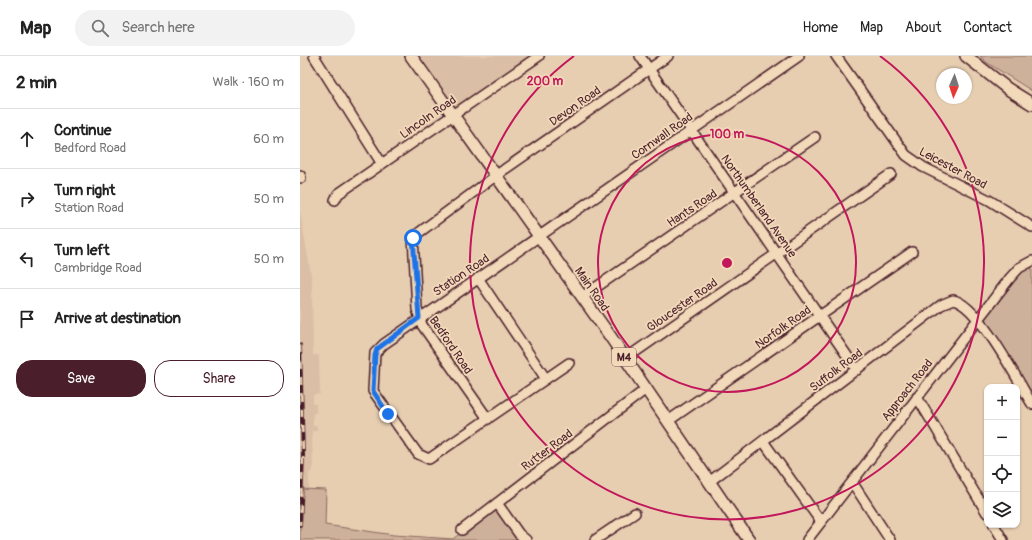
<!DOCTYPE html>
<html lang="en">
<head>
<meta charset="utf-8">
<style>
  :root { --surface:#fff; --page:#f2f2f2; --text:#222; --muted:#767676; --line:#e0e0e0; --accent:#4a1f2b }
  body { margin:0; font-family:Pangolin,sans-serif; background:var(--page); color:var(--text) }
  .controls { position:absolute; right:12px; bottom:12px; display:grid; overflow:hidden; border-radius:8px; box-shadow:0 1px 3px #0004 }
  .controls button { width:36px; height:36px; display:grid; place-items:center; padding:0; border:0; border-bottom:1px solid var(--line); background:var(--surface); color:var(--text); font:20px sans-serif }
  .compass { position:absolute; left:636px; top:12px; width:36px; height:36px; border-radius:50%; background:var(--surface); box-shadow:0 1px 3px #0004; rotate:183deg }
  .stop { position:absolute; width:12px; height:12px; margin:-9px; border:3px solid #1a73e8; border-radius:50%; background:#fff }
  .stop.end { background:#1a73e8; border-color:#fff; box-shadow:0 1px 4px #0008 }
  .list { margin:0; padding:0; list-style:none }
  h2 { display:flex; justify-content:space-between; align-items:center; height:52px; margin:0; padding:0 16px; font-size:17px }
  h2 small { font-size:13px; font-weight:400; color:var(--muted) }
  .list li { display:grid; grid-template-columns:26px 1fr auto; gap:12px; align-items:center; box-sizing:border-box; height:60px; padding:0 16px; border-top:1px solid var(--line) }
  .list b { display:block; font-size:15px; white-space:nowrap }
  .list p { margin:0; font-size:13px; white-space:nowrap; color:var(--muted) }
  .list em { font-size:13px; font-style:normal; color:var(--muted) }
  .actions { display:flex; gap:8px; padding:12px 16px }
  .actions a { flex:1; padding:9px 0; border:1px solid var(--accent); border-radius:16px; text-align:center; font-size:14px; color:var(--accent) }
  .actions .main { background:var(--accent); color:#fff }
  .icon { flex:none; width:22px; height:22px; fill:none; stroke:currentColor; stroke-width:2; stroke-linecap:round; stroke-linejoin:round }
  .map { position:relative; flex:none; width:732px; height:484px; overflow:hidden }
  header { display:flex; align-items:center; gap:24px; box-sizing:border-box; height:56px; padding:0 20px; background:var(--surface); border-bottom:1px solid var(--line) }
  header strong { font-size:19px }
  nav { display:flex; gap:22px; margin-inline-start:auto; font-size:14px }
  .search { width:280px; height:36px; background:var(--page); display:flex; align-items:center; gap:10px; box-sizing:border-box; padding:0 14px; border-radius:22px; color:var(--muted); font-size:15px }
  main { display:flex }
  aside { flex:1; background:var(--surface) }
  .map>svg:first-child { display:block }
  .built { fill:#dabfa6 }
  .green { fill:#cdb19a; stroke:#8c6862 }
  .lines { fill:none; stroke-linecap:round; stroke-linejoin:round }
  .minor-casing { stroke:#4a1f2b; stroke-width:12 }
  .major-casing { stroke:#4a1f2b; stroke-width:14 }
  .minor { stroke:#f1d9b9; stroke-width:9 }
  .major { stroke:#f1d9b9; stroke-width:11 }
  .rail-casing { stroke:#4a1f2b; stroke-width:4 }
  .rail { stroke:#f1d9b9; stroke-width:2.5; stroke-dasharray:8; stroke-linecap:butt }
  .route { stroke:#1a73e8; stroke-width:5 }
  .ring { fill:none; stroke:#c2185b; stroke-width:2 }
  .labels { text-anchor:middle; stroke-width:3.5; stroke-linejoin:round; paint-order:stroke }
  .shield { fill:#f1d9b9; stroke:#7c5756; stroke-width:1 }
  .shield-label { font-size:11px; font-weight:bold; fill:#4a1f2b }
  .street-label { font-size:12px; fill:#4a1f2b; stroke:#f1d9b9 }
  .centre { fill:#c2185b; stroke:#f1d9b9; stroke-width:2 }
  .ring-label { font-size:12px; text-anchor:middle; font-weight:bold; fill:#c2185b; stroke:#f1d9b9; stroke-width:3.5; stroke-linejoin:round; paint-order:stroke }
</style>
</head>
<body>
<header>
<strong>Map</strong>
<div class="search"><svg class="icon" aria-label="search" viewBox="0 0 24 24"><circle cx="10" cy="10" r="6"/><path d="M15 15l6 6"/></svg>Search here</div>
<nav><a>Home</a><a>Map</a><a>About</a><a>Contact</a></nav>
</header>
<main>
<aside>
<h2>2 min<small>Walk · 160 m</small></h2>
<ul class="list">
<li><svg class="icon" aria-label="ahead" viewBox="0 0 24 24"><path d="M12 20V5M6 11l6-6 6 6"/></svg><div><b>Continue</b><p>Bedford Road</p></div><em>60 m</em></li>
<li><svg class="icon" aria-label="right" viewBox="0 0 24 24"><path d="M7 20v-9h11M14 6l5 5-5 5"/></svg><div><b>Turn right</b><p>Station Road</p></div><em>50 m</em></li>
<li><svg class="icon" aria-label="left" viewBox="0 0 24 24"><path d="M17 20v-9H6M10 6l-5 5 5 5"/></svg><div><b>Turn left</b><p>Cambridge Road</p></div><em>50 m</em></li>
<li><svg class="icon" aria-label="arrive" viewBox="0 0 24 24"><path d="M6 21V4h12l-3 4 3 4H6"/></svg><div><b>Arrive at destination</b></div></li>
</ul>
<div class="actions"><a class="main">Save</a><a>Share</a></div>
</aside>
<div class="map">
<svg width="732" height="484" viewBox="0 0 732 484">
  <rect width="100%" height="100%" fill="#e7ceb1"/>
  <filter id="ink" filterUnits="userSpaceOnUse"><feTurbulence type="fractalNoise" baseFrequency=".025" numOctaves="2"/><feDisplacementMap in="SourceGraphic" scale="8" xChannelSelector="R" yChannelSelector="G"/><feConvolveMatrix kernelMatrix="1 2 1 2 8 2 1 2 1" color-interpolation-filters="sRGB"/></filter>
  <g filter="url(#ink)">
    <path class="built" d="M111,0H233L153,58Z
      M0,155L12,225L13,299H19L20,338L13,339V348H16V357H13V370H17V375H12L13,413L9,418V432L6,433L2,484H0Z"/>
    <path class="green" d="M680,0H732V35L686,6Z
      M732,205V348L677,264L710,222Z
      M0,433L26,434L25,469L94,479L153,483L197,447L226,484H0Z"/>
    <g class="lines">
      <g class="minor-casing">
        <path id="minor" d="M14,0L82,108
          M340,0L557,314
          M536,0L606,99L623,111L689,144L732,171
          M0,119L1,122
          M35,144L38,138L239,0
          M178,222L246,323
          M282,241L515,81
          M325,303L591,118
          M269,307L129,403L118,398L73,335L75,297L84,288L499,0
          M617,341L687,457
          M188,363L122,269L117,253L113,181L205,113L368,0
          M368,365L612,196
          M463,385L521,466
          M409,426L641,249L653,244C678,248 718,325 732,348
          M552,426L590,484
          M197,447L219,478L226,484
          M694,469L703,484
          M162,474L346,333
          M295,484L335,457
          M507,484L710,222L719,212L732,205"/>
      </g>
      <g class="major-casing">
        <path id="major" d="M111,0L310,280L449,484
          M666,0L708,33L732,48"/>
      </g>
      <use href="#minor" class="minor"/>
      <use href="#major" class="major"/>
      <g class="rail-casing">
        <path id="rail" d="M0,289L3,400L0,469"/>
      </g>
      <use href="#rail" class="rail"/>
    </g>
  </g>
  <g class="lines" filter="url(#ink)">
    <path class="route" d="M88,358L73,335L75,299L77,293L119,262L113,182"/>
  </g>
  <g class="ring">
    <circle cx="427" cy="207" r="129"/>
    <path d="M580 0A257 257 0 1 1 274 0"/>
  </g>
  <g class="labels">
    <rect class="shield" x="312" y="292" width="24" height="18" rx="3"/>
    <g class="shield-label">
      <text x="324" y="305">M4</text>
    </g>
    <g class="street-label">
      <text transform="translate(275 50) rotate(-35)" y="4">Devon Road</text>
      <text transform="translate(128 61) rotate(-35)" y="4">Lincoln Road</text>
      <text transform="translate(362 80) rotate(-35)" y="4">Cornwall Road</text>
      <text transform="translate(653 112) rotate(28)" y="4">Leicester Road</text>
      <text transform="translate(459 150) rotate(55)" y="4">Northumberland Avenue</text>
      <text transform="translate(392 152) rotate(-34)" y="4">Hants Road</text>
      <text transform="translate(161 219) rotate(-34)" y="4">Station Road</text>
      <text transform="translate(292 233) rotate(55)" y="4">Main Road</text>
      <text transform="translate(382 249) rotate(-35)" y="4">Gloucester Road</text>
      <text transform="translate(483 271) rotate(-35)" y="4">Norfolk Road</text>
      <text transform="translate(151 289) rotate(56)" y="4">Bedford Road</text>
      <text transform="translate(536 314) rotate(-37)" y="4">Suffolk Road</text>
      <text transform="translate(607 334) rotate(-52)" y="4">Approach Road</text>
      <text transform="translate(247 394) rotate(-37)" y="4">Rutter Road</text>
    </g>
  </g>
  <circle cx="427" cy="207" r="6" class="centre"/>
  <g class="ring-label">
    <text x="245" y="29">200 m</text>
    <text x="427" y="82">100 m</text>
  </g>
</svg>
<div class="controls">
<button>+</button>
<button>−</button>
<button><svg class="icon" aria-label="locate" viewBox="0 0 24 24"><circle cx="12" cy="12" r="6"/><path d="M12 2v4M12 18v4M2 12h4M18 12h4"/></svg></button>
<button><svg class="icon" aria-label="layers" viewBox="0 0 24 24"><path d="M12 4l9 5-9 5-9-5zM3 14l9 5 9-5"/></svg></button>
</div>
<svg class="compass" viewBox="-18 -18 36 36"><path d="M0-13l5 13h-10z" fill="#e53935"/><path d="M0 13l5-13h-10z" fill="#767676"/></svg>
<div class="stop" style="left:113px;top:182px"></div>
<div class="stop end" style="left:88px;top:358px"></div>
</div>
</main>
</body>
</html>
